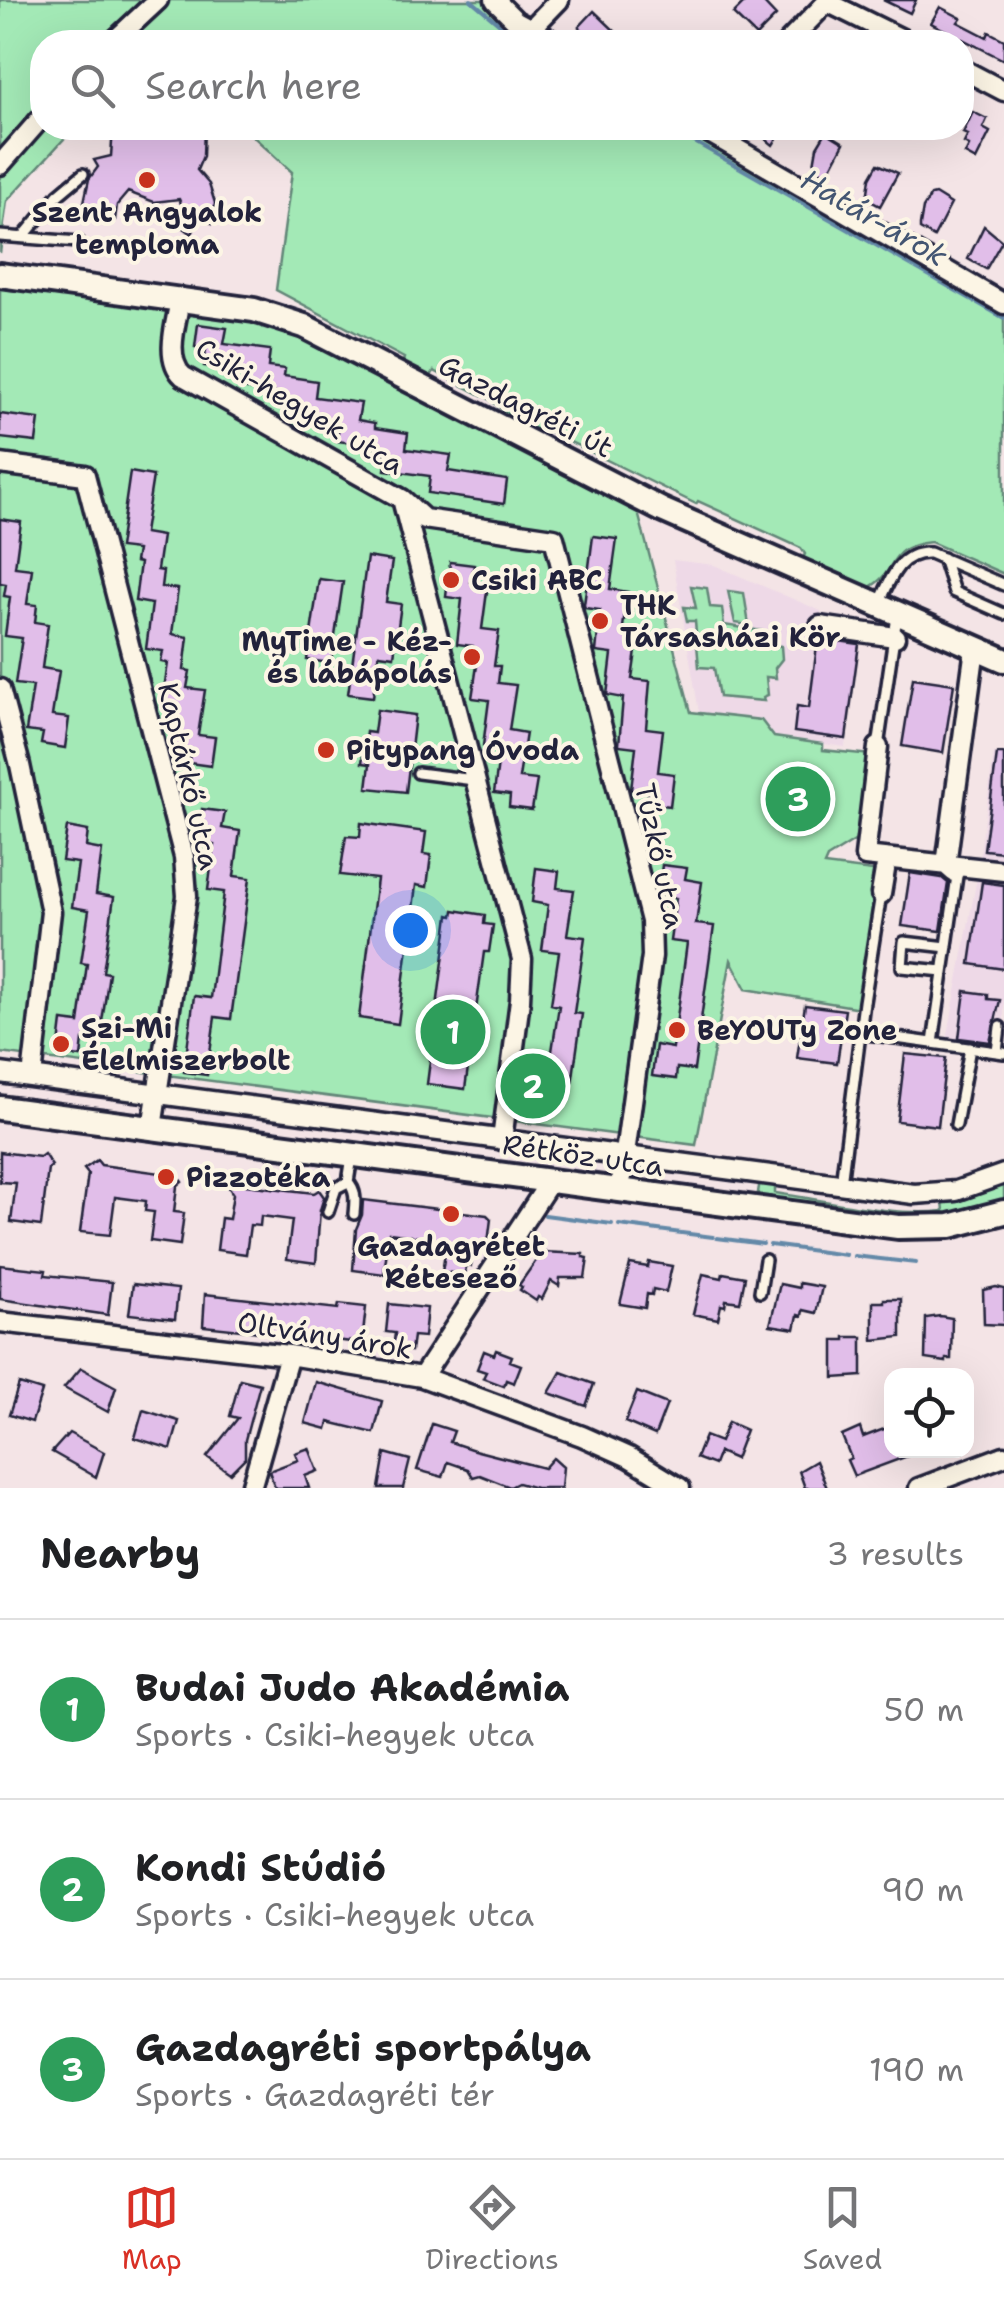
<!DOCTYPE html>
<html lang="en">
<head>
<meta charset="utf-8">
<style>
  :root { --surface:#fff; --page:#f2f2f2; --text:#202124; --muted:#757577; --line:#e0e0e0; --accent:#d93025 }
  body { margin:0; font-family:"Shantell Sans",sans-serif; background:var(--page); color:var(--text) }
  .controls { position:absolute; right:30px; bottom:30px; display:grid; overflow:hidden; border-radius:20px; box-shadow:0 10px 40px #0002 }
  .controls button { width:90px; height:90px; display:grid; place-items:center; padding:0; border:0; border-bottom:2px solid var(--line); background:var(--surface); color:var(--text); font:50px sans-serif }
  .you { position:absolute; left:410px; top:930px; width:35px; height:35px; margin:-25px; border:8px solid #fff; border-radius:50%; background:#1a73e8; box-shadow:0 0 0 15px #1a73e833 }
  .badge { display:grid; place-items:center; width:65px; height:65px; border-radius:50%; background:var(--accent); color:#fff; font-size:32px; font-weight:700 }
  .pin { position:absolute; translate:-50% -50%; border:5px solid #fff; box-shadow:0 2px 10px #0006 }
  .list { margin:0; padding:0; list-style:none }
  h2 { display:flex; justify-content:space-between; align-items:center; height:130px; margin:0; padding:0 40px; font-size:42px }
  h2 small { font-size:32px; font-weight:400; color:var(--muted) }
  .list li { display:grid; grid-template-columns:65px 1fr auto; gap:30px; align-items:center; box-sizing:border-box; height:180px; padding:0 40px; border-top:2px solid var(--line) }
  .list b { display:block; font-size:38px; white-space:nowrap }
  .list p { margin:0; font-size:32px; white-space:nowrap; color:var(--muted) }
  .list em { font-size:32px; font-style:normal; color:var(--muted) }
  .icon { flex:none; width:55px; height:55px; fill:none; stroke:currentColor; stroke-width:2; stroke-linecap:round; stroke-linejoin:round }
  .map { position:relative; flex:none; width:1004px; height:1488px; overflow:hidden }
  .search { position:absolute; background:var(--surface); box-shadow:0 10px 40px #0002; left:30px; right:30px; top:30px; height:110px; display:flex; align-items:center; gap:25px; box-sizing:border-box; padding:0 35px; border-radius:40px; color:var(--muted); font-size:38px }
  .sheet { height:670px; background:var(--surface) }
  nav { display:flex; justify-content:space-around; align-items:center; box-sizing:border-box; height:140px; border-top:2px solid var(--line); background:var(--surface); font-size:28px; color:var(--muted) }
  nav a { display:grid; justify-items:center; gap:5px }
  nav .on { color:var(--accent) }
  .map>svg:first-child { display:block }
  .built { fill:#eed9e7 }
  .green { fill:#a3e9b6; stroke:#628678; stroke-width:2.5 }
  .lines { fill:none; stroke-linecap:round; stroke-linejoin:round }
  .stream { stroke:#6489a8; stroke-width:4 }
  .building { fill:#e1bee9; stroke:#22223b; stroke-width:2.5 }
  .lane-casing { stroke:#22223b; stroke-width:16 }
  .street-casing { stroke:#22223b; stroke-width:25 }
  .secondary-casing { stroke:#22223b; stroke-width:30 }
  .lane { stroke:#fcf5e5; stroke-width:9 }
  .street { stroke:#fcf5e5; stroke-width:18 }
  .secondary { stroke:#fcf5e5; stroke-width:22 }
  .poi-dot { fill:#c8321e; stroke:#fcf5e5; stroke-width:4 }
  .labels { text-anchor:middle; stroke-width:8; stroke-linejoin:round; paint-order:stroke }
  .poi-label { font-size:28px; font-weight:bold; fill:#22223b; stroke:#fcf5e5; text-anchor:start }
  .street-label { font-size:28px; fill:#22223b; stroke:#fcf5e5 }
  .water-label { font-size:30px; font-style:italic; fill:#435572; stroke:#fcf5e5 }
</style>
</head>
<body>
<div class="map">
<svg width="1004" height="1488" viewBox="0 0 1004 1488">
  <rect width="100%" height="100%" fill="#f4e4e6"/>
  <filter id="ink" filterUnits="userSpaceOnUse"><feTurbulence type="fractalNoise" baseFrequency=".01" numOctaves="2"/><feDisplacementMap in="SourceGraphic" scale="20" xChannelSelector="R" yChannelSelector="G"/><feConvolveMatrix kernelMatrix="1 2 1 2 8 2 1 2 1" color-interpolation-filters="sRGB"/></filter>
  <g filter="url(#ink)">
    <path class="built" d="M673,560L714,565L821,611L819,635L859,640L845,747L773,737L761,720L699,712Z
      M994,753L1004,754V1048L947,1040L976,883Z"/>
    <path class="green" d="M0,0H486L513,26L540,42H42V128H74L7,201L0,253Z
      M244,128H686L1004,313V574L931,542C883,547 900,572 868,588L801,562L805,554L801,548L698,501L696,504L548,431H536L518,422L489,399L434,371L431,376L401,368L404,358L276,290L292,172Z
      M0,289L259,312L635,501L691,712L761,720L774,737L823,744V750L872,755L861,837L827,858L824,865L881,872L860,1008L746,989L731,960L696,1145L0,1053Z
      M691,586L707,588L710,607L722,608L724,625L769,632L772,645L781,646L782,659L775,668L776,678L766,677L768,695L763,697L764,701L719,697L714,668L699,667L695,621H687L684,607L696,608Z
      M728,591L744,593L749,625L735,623Z
      M760,1180L775,1182V1193C827,1200 893,1217 944,1211L943,1200L1004,1183V1203L934,1220L757,1199Z"/>
    <g class="lines">
      <path class="stream" d="M471,0L521,42
        M670,128L1004,318
        M545,1215L612,1224
        M619,1225L713,1237
        M717,1238L763,1244
        M770,1245L846,1255
        M854,1256L916,1263"/>
    </g>
    <path class="building" d="M747,0H761L776,16L756,36L733,14Z
      M883,0H916L910,13Z
      M940,7L961,18L958,22L987,37L989,32L1004,40V60L931,23Z
      M594,11L619,35L612,42H595L579,27Z
      M973,112L987,119L983,128L990,132L976,160L965,154L969,146L964,143L968,135L963,133Z
      M113,128H204L203,156L197,170L209,184L215,203L212,223L199,218L192,234L184,228L186,215L179,199L154,202L128,192L117,205L115,220L106,224L100,207H83L89,179L98,167L94,160L111,156Z
      M752,128H773L781,132L773,145Z
      M826,132L844,143L827,175L814,168V164L817,147Z
      M878,164L898,173L880,206L867,199L870,178Z
      M935,194L951,204L934,237L920,229V225L923,208L931,195Z
      M984,226L1002,241L986,269L968,259Z
      M198,324L227,328L224,344L270,350L268,367L285,369L284,376L317,381L315,397L361,403L358,420L375,423V428L408,433L406,449L451,455L448,471L507,480L504,504L428,493L430,476L385,470L387,454L375,452L376,446L337,441L339,424L295,418L297,401L285,399L286,394L247,389L249,372L204,366L206,349L195,347Z
      M0,414L39,419L36,442L0,438Z
      M130,472L153,476L144,533L162,536L157,570L163,571L161,587L178,589L172,634L188,637L184,670L190,671L187,688L205,690L198,735L215,737L211,766L189,763L190,751L173,749L179,705L162,702L168,663L161,662L163,651L146,649L152,604L135,601L140,563L135,562L137,550L119,548Z
      M0,519L21,522L15,567L32,569L27,604L37,605L35,622L48,624L42,668L59,671L52,716L69,718L65,748L41,744L43,733L26,731L33,686L15,684L22,638L5,636L10,597L4,596L6,584L0,583Z
      M593,536L617,539L610,589L628,592L622,634L638,637L632,679L650,681L646,728L663,730L658,772L674,774L670,806L647,803L648,792L631,790L636,747L619,745L623,698L607,695L612,654L596,652L600,610L585,608L584,605Z
      M367,557L392,561L386,602L401,604L394,656L379,654L373,697L348,694Z
      M450,562L474,565L471,582L488,584L482,629L499,631L494,666H500L498,683L516,685L509,730L526,733L519,778L537,780L532,810L509,807L510,795L494,793L500,748L483,746L489,700L472,698L478,659L472,658L473,646L457,644L462,599L446,597Z
      M319,579L343,582L331,663L307,660Z
      M818,638L859,644L846,739L794,732L797,706L809,708Z
      M913,678L954,684L943,753L902,746Z
      M377,710L415,715L406,792L367,788L370,764L362,763L366,732L374,733Z
      M997,754H1004V852L984,850Z
      M202,809L225,812L222,828L240,831L234,876L250,878L231,1019L215,1017L207,1075L184,1072L194,996L211,998L224,892L208,890L214,845L197,843Z
      M361,823L426,832L423,854L431,855L427,887L416,885L398,1024L359,1018L377,879L340,875L346,836L360,837Z
      M67,827L88,831L86,847L102,850L96,894L114,897L103,972L109,973L99,1043L83,1040L81,1057L58,1054L62,1021L79,1023L87,964L81,963L89,910L72,907L78,863L62,861Z
      M662,865L687,868L685,879L702,882L696,924L714,926L694,1070L677,1068L676,1079L652,1076L656,1045L673,1048L687,943L670,941L676,898L658,896Z
      M536,868L559,871L557,888L574,890L567,935L585,937L574,1013L582,1014L572,1084L555,1082L552,1099L529,1096L534,1062L550,1064L559,1006L551,1004L559,952L542,950L548,905L532,902Z
      M910,873L942,878L948,883L941,931L902,926Z
      M982,882L1004,885V969L970,964Z
      M454,910L485,915L484,924L493,925L489,952H484L465,1089L427,1084L449,915L453,916Z
      M965,991L988,994V999L1000,1000L990,1042L959,1038Z
      M805,1005L845,1010L837,1063L797,1058Z
      M905,1054L946,1058L938,1126L897,1121Z
      M0,1152L40,1157L44,1154L52,1166L48,1169L41,1226L11,1222L16,1183L0,1182Z
      M97,1160L101,1165L168,1174L173,1170L182,1182L177,1186L174,1212L184,1213L180,1245L150,1241L154,1212L145,1211L146,1201L115,1197L110,1235L80,1232L88,1174L84,1169Z
      M242,1180L246,1185L314,1193L319,1190L324,1197L320,1210L316,1263L287,1259L292,1220L261,1216L260,1226L250,1225L246,1254L217,1250L221,1218L229,1219L233,1194L229,1188Z
      M363,1200L487,1215L491,1219L488,1243L474,1245L471,1266L466,1265L465,1274L442,1272L447,1241L389,1233L384,1274L353,1270L356,1229L362,1215Z
      M542,1252L583,1254V1257L588,1258L585,1278H560L559,1286L551,1281L542,1299L538,1297L536,1301L520,1290L522,1287L519,1285Z
      M649,1262L672,1266L666,1292L653,1289L652,1295L647,1294L645,1308L620,1304L630,1264L648,1267Z
      M0,1265L46,1270L45,1275L112,1282L108,1315L0,1299Z
      M723,1273L745,1277L740,1302L726,1300L725,1306L721,1305L718,1319L693,1314L703,1274L722,1278Z
      M799,1283L822,1287L816,1313L803,1310L802,1316L798,1315L795,1329L770,1325L780,1284L799,1288Z
      M133,1284L178,1289L175,1319L129,1314Z
      M996,1287L1004,1289V1325L984,1324L983,1290Z
      M205,1294L338,1309L339,1304L366,1307L362,1343L203,1326Z
      M884,1299H901V1337L873,1340V1302H884Z
      M389,1304L427,1308L424,1337L413,1336L411,1351L393,1349L395,1333L386,1332Z
      M940,1316L952,1318L951,1359H946V1362L925,1359L926,1318Z
      M845,1337H862V1376L834,1378V1340H845Z
      M496,1350L512,1356L510,1361L521,1365L514,1383L506,1380L504,1386L483,1378L486,1372L477,1369L484,1351L494,1355Z
      M81,1368L116,1387L108,1412L64,1388Z
      M561,1372L594,1384L586,1406L549,1393Z
      M240,1379L260,1384L245,1440V1458L230,1473L207,1457L238,1418L230,1416Z
      M316,1382L382,1401L374,1433L329,1422L327,1429L305,1423Z
      M19,1384L42,1391L32,1422L9,1415Z
      M637,1392L667,1404L655,1435L625,1422Z
      M143,1410L179,1421L171,1449L135,1438Z
      M728,1422L746,1430L735,1459L719,1452L714,1465L696,1458L705,1436L720,1442Z
      M432,1424L454,1431L450,1442L474,1450L544,1468L553,1458L563,1467L561,1488H536L518,1483L510,1487L480,1475L473,1477L468,1469L448,1462L443,1477L417,1470Z
      M892,1426V1450L921,1451L854,1476L847,1460L851,1458L842,1436L860,1428L863,1437Z
      M69,1433L104,1452L96,1477L52,1452Z
      M309,1448L318,1471L305,1476L309,1488H275L269,1471L298,1460L295,1453Z
      M385,1453L410,1460L403,1488H379Z
      M816,1461L827,1488H805L799,1471Z"/>
    <g class="lines">
      <g class="lane-casing">
        <path id="lane" d="M0,236L79,242
          M23,237L58,195L83,174
          M943,558L954,592L1004,614
          M880,602C890,579 900,551 930,553L1004,585
          M878,747L897,616
          M418,773L474,780
          M943,971L902,967L904,942L947,947
          M860,1033L1004,1053
          M933,1043L957,876
          M997,1052L1000,1027
          M956,1125L970,1048
          M352,1157L348,1182C357,1191 355,1203 354,1214
          M841,1184L864,1002L881,894
          M328,1212L336,1188L348,1182
          M760,1292L765,1260"/>
      </g>
      <g class="street-casing">
        <path id="street" d="M495,0L516,21L555,42
          M827,2L908,42
          M531,29L559,0
          M113,42L158,0
          M788,42L829,0
          M962,69L1004,91
          M701,128L1004,304
          M0,165L42,117
          M180,300C176,324 164,358 183,376L402,499L424,519L554,538L651,921L652,956L620,1190
          M0,464L85,475L184,857L187,896L152,1128
          M402,499L522,959L520,1000L502,1140
          M820,626L895,637
          M0,689L20,765L51,912L32,1077
          M878,747L865,856L1004,871
          M954,872L946,865L975,648
          M881,894L885,870
          M0,1073L914,1194L956,1191L1004,1174
          M0,1322L289,1355L422,1377L582,1436L629,1457L680,1488
          M422,1377L551,1180
          M251,1488L289,1355
          M919,1488L1004,1456"/>
      </g>
      <g class="secondary-casing">
        <path id="secondary" d="M0,275L254,310L304,326L662,510L1004,660
          M0,1108L898,1227L950,1226L1004,1212"/>
      </g>
      <use href="#lane" class="lane"/>
      <use href="#street" class="street"/>
      <use href="#secondary" class="secondary"/>
    </g>
  </g>
  <g class="poi-dot">
    <circle cx="147" cy="180" r="10"/>
    <circle cx="451" cy="580" r="10"/>
    <circle cx="600" cy="621" r="10"/>
    <circle cx="472" cy="657" r="10"/>
    <circle cx="326" cy="750" r="10"/>
    <circle cx="677" cy="1030" r="10"/>
    <circle cx="61" cy="1044" r="10"/>
    <circle cx="166" cy="1177" r="10"/>
    <circle cx="451" cy="1214" r="10"/>
  </g>
  <g class="labels">
    <g class="poi-label">
      <text x="147" y="222" text-anchor="middle">Szent Angyalok<tspan x="147" dy="32">temploma</tspan></text>
      <text x="471" y="590">Csiki ABC</text>
      <text x="620" y="615">THK<tspan x="620" dy="32">Társasházi Kör</tspan></text>
      <text x="452" y="651" text-anchor="end">MyTime - Kéz-<tspan x="452" dy="32">és lábápolás</tspan></text>
      <text x="346" y="760">Pitypang Óvoda</text>
      <text x="81" y="1038">Szi-Mi<tspan x="81" dy="32">Élelmiszerbolt</tspan></text>
      <text x="697" y="1040">BeYOUTy Zone</text>
      <text x="186" y="1187">Pizzotéka</text>
      <text x="451" y="1256" text-anchor="middle">Gazdagrétet<tspan x="451" dy="32">Rétesező</tspan></text>
    </g>
    <g class="street-label">
      <text transform="translate(300 406) rotate(31)" y="10">Csiki-hegyek utca</text>
      <text transform="translate(526 406) rotate(27)" y="10">Gazdagréti út</text>
      <text transform="translate(189 776) rotate(77)" y="10">Kaptárkő utca</text>
      <text transform="translate(660 856) rotate(78)" y="10">Tűzkő utca</text>
      <text transform="translate(583 1155) rotate(8)" y="10">Rétköz utca</text>
      <text transform="translate(325 1335) rotate(9)" y="10">Oltvány árok</text>
    </g>
    <g class="water-label">
      <text transform="translate(874 218) rotate(30)" y="10">Határ-árok</text>
    </g>
  </g>
</svg>
<div class="controls">
<button><svg class="icon" aria-label="locate" viewBox="0 0 24 24"><circle cx="12" cy="12" r="6"/><path d="M12 2v4M12 18v4M2 12h4M18 12h4"/></svg></button>
</div>
<div class="you"></div>
<div class="pin badge" style="left:453px;top:1032px;background:#2e9e5b">1</div>
<div class="pin badge" style="left:533px;top:1086px;background:#2e9e5b">2</div>
<div class="pin badge" style="left:798px;top:799px;background:#2e9e5b">3</div>
<div class="search"><svg class="icon" aria-label="search" viewBox="0 0 24 24"><circle cx="10" cy="10" r="6"/><path d="M15 15l6 6"/></svg>Search here</div>
</div>
<section class="sheet">
<h2>Nearby<small>3 results</small></h2>
<ul class="list">
<li><span class="badge" style="background:#2e9e5b">1</span><div><b>Budai Judo Akadémia</b><p>Sports · Csiki-hegyek utca</p></div><em>50 m</em></li>
<li><span class="badge" style="background:#2e9e5b">2</span><div><b>Kondi Stúdió</b><p>Sports · Csiki-hegyek utca</p></div><em>90 m</em></li>
<li><span class="badge" style="background:#2e9e5b">3</span><div><b>Gazdagréti sportpálya</b><p>Sports · Gazdagréti tér</p></div><em>190 m</em></li>
</ul>
</section>
<nav>
<a class="on"><svg class="icon" aria-label="map" viewBox="0 0 24 24"><path d="M3 6l6-2 6 2 6-2v14l-6 2-6-2-6 2zM9 4v14M15 6v14"/></svg>Map</a>
<a><svg class="icon" aria-label="directions" viewBox="0 0 24 24"><path d="M12 3l9 9-9 9-9-9zM9 14v-3h6M13 9l2 2-2 2"/></svg>Directions</a>
<a><svg class="icon" aria-label="saved" viewBox="0 0 24 24"><path d="M7 4h10v16l-5-4-5 4z"/></svg>Saved</a>
</nav>
</body>
</html>
